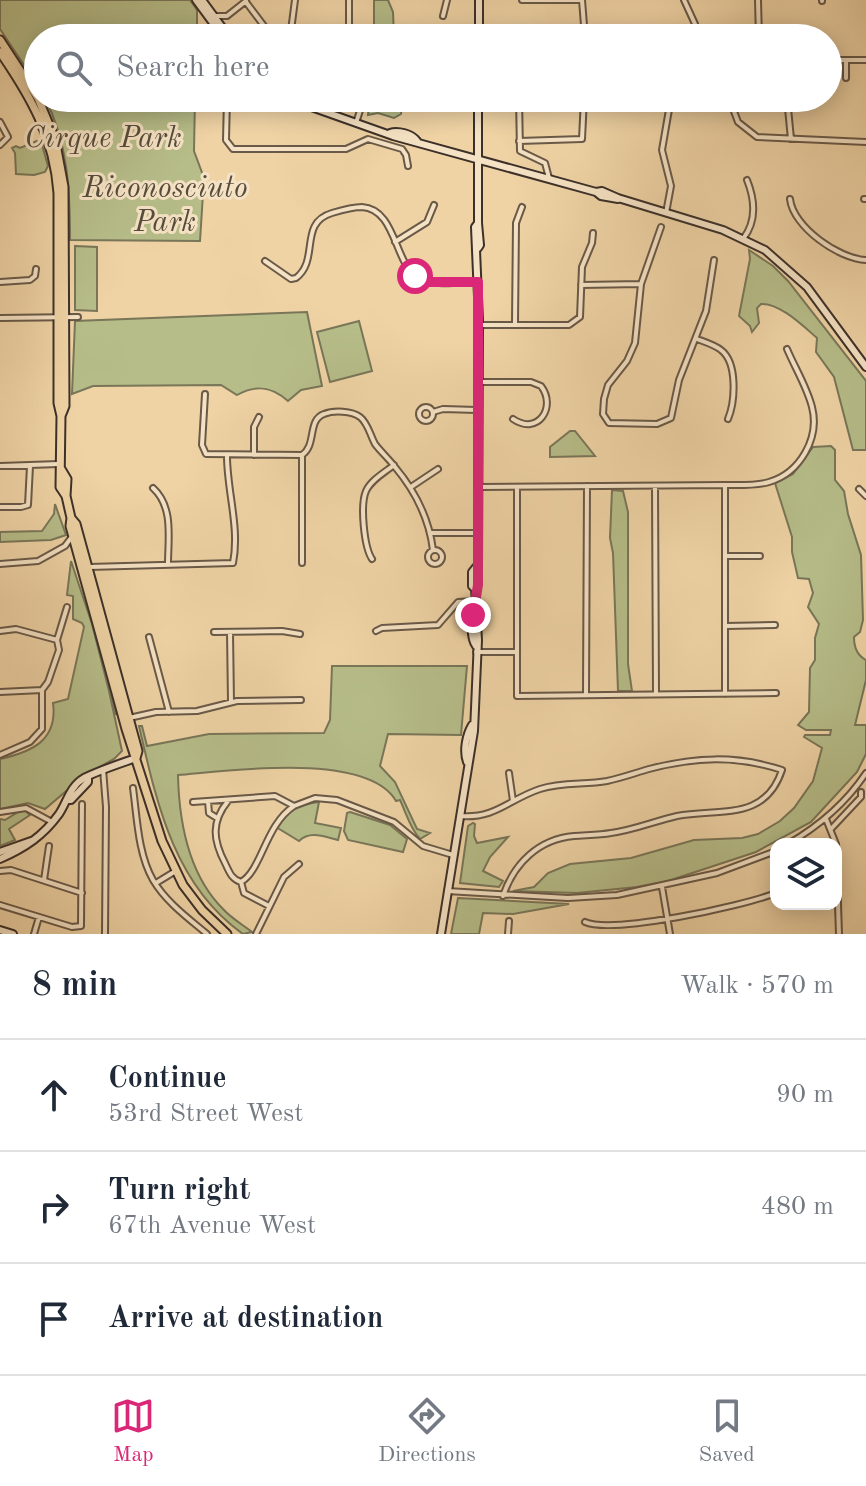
<!DOCTYPE html>
<html lang="en">
<head>
<meta charset="utf-8">
<style>
  :root { --surface:#fff; --page:#f6f6f7; --text:#1f2937; --muted:#747a83; --line:#e0e1e3; --accent:#db2777 }
  body { margin:0; font-family:"Old Standard TT",serif; background:var(--page); color:var(--text) }
  .controls { position:absolute; right:24px; bottom:24px; display:grid; overflow:hidden; border-radius:16px; box-shadow:0 4px 20px #0003 }
  .controls button { width:72px; height:72px; display:grid; place-items:center; padding:0; border:0; border-bottom:2px solid var(--line); background:var(--surface); color:var(--text); font:40px sans-serif }
  .stop { position:absolute; width:24px; height:24px; margin:-18px; border:6px solid #db2777; border-radius:50%; background:#fff }
  .stop.end { background:#db2777; border-color:#fff; box-shadow:0 2px 8px #0008 }
  .list { margin:0; padding:0; list-style:none }
  h2 { display:flex; justify-content:space-between; align-items:center; height:104px; margin:0; padding:0 32px; font-size:34px }
  h2 small { font-size:26px; font-weight:400; color:var(--muted) }
  .list li { display:grid; grid-template-columns:52px 1fr auto; gap:24px; align-items:center; box-sizing:border-box; height:112px; padding:0 32px; border-top:2px solid var(--line) }
  .list b { display:block; font-size:30px; white-space:nowrap }
  .list p { margin:0; font-size:26px; white-space:nowrap; color:var(--muted) }
  .list em { font-size:26px; font-style:normal; color:var(--muted) }
  .icon { flex:none; width:44px; height:44px; fill:none; stroke:currentColor; stroke-width:2; stroke-linecap:round; stroke-linejoin:round }
  .map { position:relative; flex:none; width:866px; height:934px; overflow:hidden }
  .search { position:absolute; background:var(--surface); box-shadow:0 4px 20px #0003; left:24px; right:24px; top:24px; height:88px; display:flex; align-items:center; gap:20px; box-sizing:border-box; padding:0 28px; border-radius:44px; color:var(--muted); font-size:30px }
  .sheet { height:440px; background:var(--surface) }
  nav { display:flex; justify-content:space-around; align-items:center; box-sizing:border-box; height:112px; border-top:2px solid var(--line); background:var(--surface); font-size:22px; color:var(--muted) }
  nav a { display:grid; justify-items:center; gap:4px }
  nav .on { color:var(--accent) }
  .map>svg:first-child { display:block }
  .green { fill:#b6bd89; stroke:#797659; stroke-width:2 }
  .lines { fill:none; stroke-linecap:round; stroke-linejoin:round }
  .street-casing { stroke:#695948; stroke-width:8 }
  .secondary-casing { stroke:#3c3029; stroke-width:10 }
  .primary-casing { stroke:#3c3029; stroke-width:11 }
  .street { stroke:#f5e2c4; stroke-width:4 }
  .secondary { stroke:#f5e2c4; stroke-width:6 }
  .primary { stroke:#efd3a5; stroke-width:7 }
  .route { stroke:#db2777; stroke-width:10 }
  .labels { text-anchor:middle; stroke-width:6; stroke-linejoin:round; paint-order:stroke }
  .park-label { font-size:30px; font-style:italic; fill:#544c3c; stroke:#f5e2c4 }
</style>
</head>
<body>
<div class="map">
<svg width="866" height="934" viewBox="0 0 866 934">
  <rect width="100%" height="100%" fill="#efd3a5"/>
  <filter id="stains"><feTurbulence type="fractalNoise" baseFrequency=".0025" numOctaves="4"/><feColorMatrix values="0 0 0 0 .2 0 0 0 0 .09 0 0 0 0 .02 0 0 0 .5 -.17"/></filter>
  <radialGradient id="worn" r=".72"><stop offset=".6" stop-color="#630" stop-opacity="0"/><stop offset="1" stop-color="#630" stop-opacity=".3"/></radialGradient>
  <path class="green" d="M0,0H190L197,10V38H38V86L0,29Z
    M374,0H388L393,12L394,38H374Z
    M45,98H195L194,151L204,178L200,241L70,240C70,189 68,144 45,98Z
    M370,98H402L401,114L394,118L378,113L368,115Z
    M37,141L42,145L48,166L45,172L34,175L16,174L15,153L12,148L16,146L20,148Z
    M75,246L97,247V311L75,310Z
    M749,250L773,266L788,281L866,381V450H853L834,377L816,352L817,338C803,326 780,303 761,304L757,308L759,323L752,332L750,326L739,316L750,259Z
    M307,312L322,386L301,390L288,401C272,387 256,384 237,395L221,385L93,386L72,394L75,321Z
    M359,321L372,371L330,382L317,332Z
    M570,431H575L595,456L550,457V447Z
    M831,446L835,450V480L844,491L848,514L861,555L863,620L860,632L854,637C854,648 858,656 866,660V680L855,725H866V754L857,772L811,822L756,852L668,881L637,887L577,893L513,891L534,887L548,873L570,864L631,858L694,840L742,838L758,834L780,821L794,808L813,781L822,748L804,737L805,735H830L831,730H806L798,725L809,712L810,668L815,660V638L819,624L808,607L813,593L809,579L798,578L792,552V537L775,483L793,474L813,447Z
    M612,490L623,491L628,512V664L632,691H618L613,553L610,538Z
    M55,504L66,535L51,540L0,542V532L42,531L54,514Z
    M71,561L92,624L109,691L108,679L116,711V715L109,691L122,751L114,759L85,775L45,809L28,803L0,809V759C31,752 58,741 53,703L68,699L84,627L82,623L73,619V596L67,595Z
    M332,666H467L461,735L388,734L380,766L395,782L417,829L430,833L420,839C410,828 407,815 400,800L396,801C367,751 228,771 178,775C179,821 189,875 223,909C231,918 243,925 252,932L243,934C174,885 157,804 139,726H142L147,746L209,734L324,733L330,720Z
    M319,802L315,823L341,828L338,840C325,837 310,830 299,841L276,827C287,811 300,804 319,802Z
    M23,809L30,815L9,829L15,840L0,846V819L5,820Z
    M350,812L390,825L407,839L403,852L348,840L344,831L347,813Z
    M473,823L475,824L474,836L477,843L508,837L490,857L483,871L503,881L499,887L460,883L468,826Z
    M458,898L569,904L513,914L483,913L479,934H451Z"/>
  <g class="lines">
    <g class="street-casing">
      <path id="street" d="M349,0V38
        M522,0H582
        M582,0L585,38
        M684,0L695,24L697,38
        M758,0L759,38
        M822,0V1
        M246,2L267,30L279,38
        M216,16H227L246,1
        M443,16L447,0
        M290,38L295,0
        M320,38L349,36
        M828,60H866
        M846,78V60
        M227,98L226,140L233,149H346L368,139L402,149L406,155L408,166
        M519,98L520,151L545,163L549,178
        M729,98L738,122L757,137L866,142
        M787,98L791,139
        M0,122L8,137L0,145
        M356,123L364,98
        M519,141L582,139L584,98
        M790,199C793,227 839,259 866,260
        M864,199H866
        M666,213L671,186L662,150L671,98
        M661,227L641,284L635,343L627,361L608,385L604,399L603,414L609,423L657,424L671,418L679,380L706,311L714,260
        M743,239C757,221 755,200 747,180
        M395,242L427,222L434,205
        M265,261L291,279L296,278C320,260 298,223 332,213C342,210 352,207 362,207C398,209 394,270 422,280C439,286 461,282 478,282
        M0,282L30,280L35,276L36,269
        M581,285L641,284
        M0,318L78,317
        M515,324L516,223L522,207
        M479,325H569L580,317L582,267L592,243L593,233
        M697,339C705,342 715,345 721,350C738,363 735,402 728,419
        M478,382H531L541,386C557,407 538,436 513,419
        M205,394L202,445L206,454L302,455
        M419 414a7 7 0 1 1 14 0a7 7 0 1 1-14 0Z
        M433,412L443,409L477,410
        M254,455V427L259,417
        M302,455C317,445 307,420 324,414C334,410 352,411 360,417C368,423 370,435 375,444C381,452 389,459 395,467C416,492 429,518 433,550
        M302,455V563
        M0,466L59,464
        M725,485V694
        M655,486L656,694
        M411,487L438,469
        M480,487L725,485C739,485 756,486 769,482C800,473 820,438 812,407C807,387 795,368 787,349
        M517,487V696L776,693
        M153,488C174,507 168,539 168,564
        M859,489L866,496
        M0,507H21L28,505L30,466
        M431,533H477
        M428 557a7 7 0 1 1 14 0a7 7 0 1 1-14 0Z
        M725,556H760
        M372,559C364,547 360,505 366,491C371,480 385,472 394,465
        M0,564L38,561L65,546L71,538
        M89,567L233,563C240,528 227,491 227,456
        M726,626L775,625
        M0,631L16,629L57,640
        M376,631L382,628L438,625L458,602L476,601
        M214,632L282,631L300,634
        M230,632L231,702
        M149,637L169,712
        M476,652H517
        M0,692L42,690
        M586,695L587,486
        M129,718L156,712L197,711L237,701L301,700
        M0,755L30,742L42,729V690L48,682L59,650L57,640L67,607
        M103,769L106,807L105,934
        M509,773L513,801
        M133,788C137,817 138,854 153,880C166,902 188,918 207,934
        M208,801L209,813L217,818
        M228,801C211,822 213,840 225,863C229,871 231,879 241,882L244,893L269,906
        M193,802L275,796L294,806L315,798L337,800L394,822L423,846L453,855
        M0,812L26,808L52,822
        M460,816C496,819 509,799 540,789C562,782 585,785 607,781C621,778 635,773 649,769C695,757 736,755 782,770C765,822 719,808 677,816C655,821 634,830 611,833C599,835 586,835 574,836C539,839 514,863 503,896
        M826,819L836,844
        M831,829L861,797V792
        M788,844C819,826 846,803 866,773
        M836,844L839,934
        M0,871L11,870L82,893
        M44,880L49,846
        M241,882C262,870 265,825 294,806
        M156,883L174,872
        M662,887L670,934
        M447,891L568,898L617,895L717,873L776,851
        M0,905L72,927L81,926L82,804
        M585,922C612,934 740,907 776,893
        M34,934L39,917
        M256,934L284,877L299,864
        M508,934L509,921"/>
    </g>
    <g class="secondary-casing">
      <path id="secondary" d="M196,0L224,38
        M202,0L230,38
        M479,38V0
        M286,98L393,136L596,192L602,191L618,198L723,230L765,250L807,287L866,367
        M390,133C398,130 412,134 417,141
        M596,192L601,196L618,199
        M478,248L480,245L478,223V98
        M475,589L472,586V572L476,567
        M476,607C472,618 469,636 476,646
        M467,762C463,751 466,735 472,725
        M68,800H71L88,782V778
        M0,852L34,840
        M0,859C25,848 43,836 59,814C67,802 70,786 84,778C100,770 119,764 136,758
        M0,930L13,934
        M441,934L474,731L478,640L475,589L478,571L479,320L475,227L478,223"/>
    </g>
    <g class="primary-casing">
      <path id="primary" d="M0,40L38,98
        M0,52C31,97 54,137 58,193V403L61,416L60,487L66,496L71,518L76,524L138,751L136,758
        M38,98L55,139L64,187L65,406L61,416
        M61,469L67,479L66,496
        M71,518L70,526L126,729L162,841L183,885L202,910L227,934"/>
    </g>
    <use href="#street" class="street"/>
    <use href="#secondary" class="secondary"/>
    <use href="#primary" class="primary"/>
  </g>
  <g class="lines">
    <path class="route" d="M415,276L430,282H478V585L473,615"/>
  </g>
  <g class="labels">
    <g class="park-label">
      <text x="103" y="147">Cirque Park</text>
      <text x="165" y="197">Riconosciuto<tspan x="165" dy="34">Park</tspan></text>
    </g>
  </g>
  <rect width="100%" height="100%" filter="url(#stains)"/>
  <rect width="100%" height="100%" fill="url(#worn)"/>
</svg>
<div class="controls">
<button><svg class="icon" aria-label="layers" viewBox="0 0 24 24"><path d="M12 4l9 5-9 5-9-5zM3 14l9 5 9-5"/></svg></button>
</div>
<div class="stop" style="left:415px;top:276px"></div>
<div class="stop end" style="left:473px;top:615px"></div>
<div class="search"><svg class="icon" aria-label="search" viewBox="0 0 24 24"><circle cx="10" cy="10" r="6"/><path d="M15 15l6 6"/></svg>Search here</div>
</div>
<section class="sheet">
<h2>8 min<small>Walk · 570 m</small></h2>
<ul class="list">
<li><svg class="icon" aria-label="ahead" viewBox="0 0 24 24"><path d="M12 20V5M6 11l6-6 6 6"/></svg><div><b>Continue</b><p>53rd Street West</p></div><em>90 m</em></li>
<li><svg class="icon" aria-label="right" viewBox="0 0 24 24"><path d="M7 20v-9h11M14 6l5 5-5 5"/></svg><div><b>Turn right</b><p>67th Avenue West</p></div><em>480 m</em></li>
<li><svg class="icon" aria-label="arrive" viewBox="0 0 24 24"><path d="M6 21V4h12l-3 4 3 4H6"/></svg><div><b>Arrive at destination</b></div></li>
</ul>
</section>
<nav>
<a class="on"><svg class="icon" aria-label="map" viewBox="0 0 24 24"><path d="M3 6l6-2 6 2 6-2v14l-6 2-6-2-6 2zM9 4v14M15 6v14"/></svg>Map</a>
<a><svg class="icon" aria-label="directions" viewBox="0 0 24 24"><path d="M12 3l9 9-9 9-9-9zM9 14v-3h6M13 9l2 2-2 2"/></svg>Directions</a>
<a><svg class="icon" aria-label="saved" viewBox="0 0 24 24"><path d="M7 4h10v16l-5-4-5 4z"/></svg>Saved</a>
</nav>
</body>
</html>
